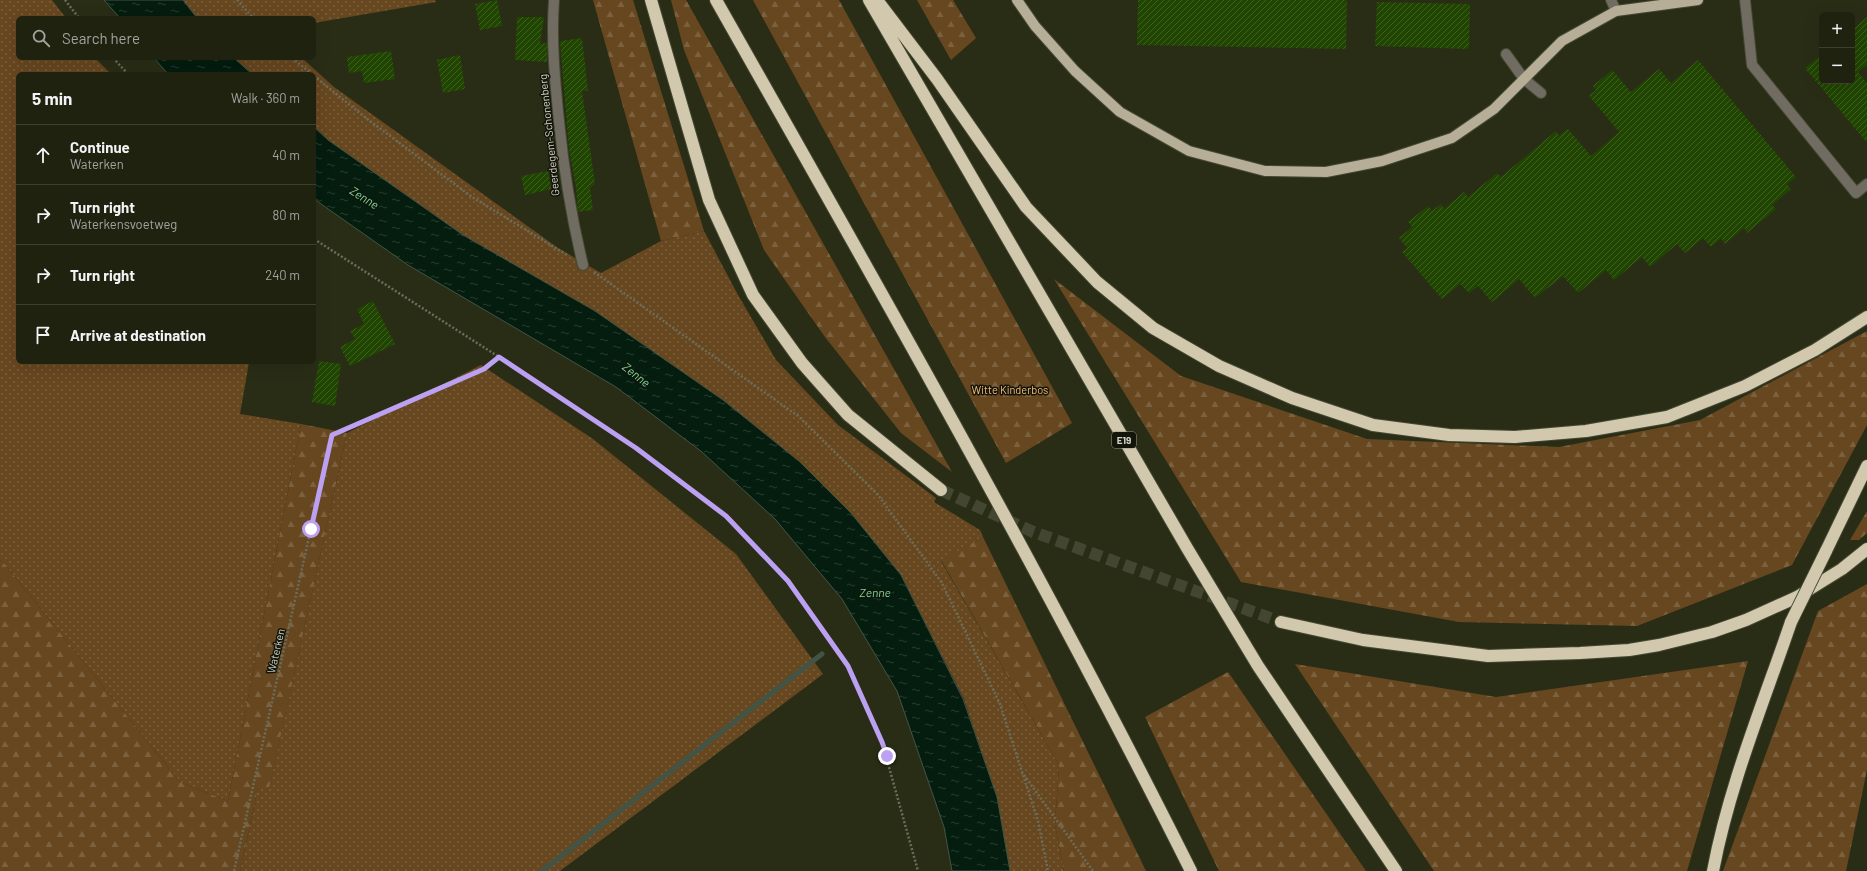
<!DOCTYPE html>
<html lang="en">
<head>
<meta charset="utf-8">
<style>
  :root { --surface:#202210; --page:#2d2f1e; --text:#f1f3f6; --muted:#a2a49f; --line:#3d3f30 }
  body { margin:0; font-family:Barlow,sans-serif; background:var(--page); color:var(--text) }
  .controls { position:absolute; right:12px; top:12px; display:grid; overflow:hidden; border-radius:6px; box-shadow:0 4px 16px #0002 }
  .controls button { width:36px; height:36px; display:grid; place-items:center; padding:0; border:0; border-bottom:1px solid var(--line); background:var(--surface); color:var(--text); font:20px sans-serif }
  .stop { position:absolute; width:12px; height:12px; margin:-9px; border:3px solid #bca0f2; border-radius:50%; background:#fff }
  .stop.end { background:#bca0f2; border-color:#fff; box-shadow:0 1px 4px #0008 }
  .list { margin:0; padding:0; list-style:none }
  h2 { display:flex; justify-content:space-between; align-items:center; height:52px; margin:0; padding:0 16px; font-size:17px }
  h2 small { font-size:13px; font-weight:400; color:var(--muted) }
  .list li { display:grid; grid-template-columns:26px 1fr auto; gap:12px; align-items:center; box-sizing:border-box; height:60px; padding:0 16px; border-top:1px solid var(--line) }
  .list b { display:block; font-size:15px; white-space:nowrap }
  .list p { margin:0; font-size:13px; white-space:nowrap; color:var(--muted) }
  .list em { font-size:13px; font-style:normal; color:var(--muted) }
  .icon { flex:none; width:22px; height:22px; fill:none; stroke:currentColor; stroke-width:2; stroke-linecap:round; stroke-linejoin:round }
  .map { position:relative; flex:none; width:1867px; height:871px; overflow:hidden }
  .search { position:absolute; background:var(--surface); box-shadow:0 4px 16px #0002; left:16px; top:16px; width:300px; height:44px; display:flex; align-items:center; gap:10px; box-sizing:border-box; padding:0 14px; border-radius:6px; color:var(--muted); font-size:15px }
  .panel { position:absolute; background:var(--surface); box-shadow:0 4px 16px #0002; left:16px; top:72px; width:300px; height:292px; border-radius:6px }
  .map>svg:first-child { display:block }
  .grass { fill:url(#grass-dots) }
  .forest { fill:url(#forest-firs) }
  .water { fill:url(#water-ripples); stroke:#425446 }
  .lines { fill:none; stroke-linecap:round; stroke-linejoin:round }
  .stream { stroke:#425446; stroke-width:5 }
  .building { fill:url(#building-hatch) }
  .highway-tunnel { stroke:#434630; stroke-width:12; stroke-dasharray:12 6; stroke-linecap:butt }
  .minor-casing { stroke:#454832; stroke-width:12 }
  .major-casing { stroke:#454832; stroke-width:12 }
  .highway-casing { stroke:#454832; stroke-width:14 }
  .path { stroke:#6b6e5b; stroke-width:2.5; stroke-dasharray:2 2; stroke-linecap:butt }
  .minor { stroke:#706c61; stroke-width:10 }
  .major { stroke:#b6ae97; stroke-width:10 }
  .highway { stroke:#d1c8ad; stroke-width:12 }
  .highway-bridge-casing { stroke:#454832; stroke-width:14; stroke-linecap:butt }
  .highway-bridge { stroke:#d1c8ad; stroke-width:12 }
  .route { stroke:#bca0f2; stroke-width:5 }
  .labels { text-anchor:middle; stroke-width:3; stroke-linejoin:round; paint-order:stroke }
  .shield { fill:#13140a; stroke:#989a8d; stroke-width:1 }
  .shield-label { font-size:10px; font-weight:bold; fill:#d1d3c5 }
  .street-label { font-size:11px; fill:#d1d3c5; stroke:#13140a }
  .park-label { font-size:11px; fill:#f9bf7c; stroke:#13140a }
  .water-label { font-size:12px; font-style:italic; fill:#73dea0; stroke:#13140a }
</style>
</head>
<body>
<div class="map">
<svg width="1867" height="871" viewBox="0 0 1867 871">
  <defs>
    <pattern id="grass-dots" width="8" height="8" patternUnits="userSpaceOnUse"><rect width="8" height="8" fill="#674720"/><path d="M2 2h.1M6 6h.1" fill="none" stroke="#7c613f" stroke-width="1.8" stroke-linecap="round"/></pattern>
    <pattern id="forest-firs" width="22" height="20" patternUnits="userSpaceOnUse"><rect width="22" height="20" fill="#674720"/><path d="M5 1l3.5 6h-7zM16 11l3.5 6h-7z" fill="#7c613f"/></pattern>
    <pattern id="water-ripples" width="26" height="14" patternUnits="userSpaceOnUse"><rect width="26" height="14" fill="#041d0f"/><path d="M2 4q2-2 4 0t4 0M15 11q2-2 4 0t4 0" fill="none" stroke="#283d30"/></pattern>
    <pattern id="building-hatch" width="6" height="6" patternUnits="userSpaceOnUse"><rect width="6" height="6" fill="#204500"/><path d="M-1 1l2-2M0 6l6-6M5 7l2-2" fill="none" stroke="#3f5f24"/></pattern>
  </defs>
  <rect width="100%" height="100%" fill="#2a2d16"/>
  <path class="grass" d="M0,0H52L66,18H18V58H95L111,74H18V362H249L240,414L301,424L228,801L180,782L3,562L0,560Z
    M183,0H435L436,2L314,23V18H197Z
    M234,58H302L334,87L558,248L601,273L661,241L704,231L738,295L776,360L838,425L936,498L934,502L980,530L983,537L941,561L1059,765L1055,825L1064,871H1010L997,797L964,699L901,575L800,462L723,400L595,311L463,235L328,140L314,127V74H252Z
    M481,365L593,439L736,554L823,674L560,871H240L258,788H269L347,433Z"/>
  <path class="forest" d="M593,0H633L704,231L661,241Z
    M671,0H686L952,472L901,433L825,337L764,250L684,50Z
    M753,0H839L1072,423L1006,463Z
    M917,0H953L976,38L951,60Z
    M1054,279L1181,376L1367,439L1559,447L1700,420L1867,331V425L1792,565L1637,626L1459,622L1241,582Z
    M301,424L347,433L269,789L258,788L240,871H0V560L3,562L180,782L228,801Z
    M1867,511V533L1859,540H1850Z
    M983,537L1146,871H1064L1055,825L1059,765L941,560Z
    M1867,584V770L1846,871H1723L1818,611Z
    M1748,661L1687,871H1434L1295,664L1496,697Z
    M1228,672L1366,871H1219L1145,717Z"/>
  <path class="water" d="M104,0H183L197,18H120Z
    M154,58H234L252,74H168Z
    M314,127L328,140L463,235L595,311L723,400L800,462L851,513L901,575L963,699L997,797L1010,871H952L944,827L897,691L842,599L775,519L702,452L616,387L408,265L314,199Z"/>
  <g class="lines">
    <path class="stream" d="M542,871L822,654"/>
  </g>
  <path class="building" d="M497,0L502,26L480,30L475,4Z
    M1138,0H1347L1346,49L1137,45Z
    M1377,2L1470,4L1469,49L1375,46Z
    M517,17H544L540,44L547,43V62L515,60Z
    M1867,17V65L1858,72L1867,83V143L1805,68L1822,54V81H1852V30Z
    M582,38L588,91H582L595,184L590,188L593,210L578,212L576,187L569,149L560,41Z
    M391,51L395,79L364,83L362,71L349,73L347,57Z
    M460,55L465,89L443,93L437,60Z
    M1698,60L1796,177L1787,184L1791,189L1772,205L1776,209L1747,233L1744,228L1725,244L1721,238L1711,247L1703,238L1685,253L1677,244L1650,267L1642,257L1614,280L1606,270L1578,293L1563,276L1535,298L1519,279L1492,302L1478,286L1469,293L1460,284L1442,299L1402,252L1407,248L1399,238L1412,227L1408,222L1428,206L1432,211L1441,204L1444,209L1464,192L1468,197L1497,173L1501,177L1556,131L1559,136L1568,129L1591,156L1619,132L1589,96L1596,90L1593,86L1612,70L1631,92L1659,69L1671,83Z
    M548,171L551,189L525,195L521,176Z
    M373,301L395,344L350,366L340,347L355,339L350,331L364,324L357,309Z
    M319,361L341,364L335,406L312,402Z"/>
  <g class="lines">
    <path class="highway-tunnel" d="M941,490L1031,531L1281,622"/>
    <g class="minor-casing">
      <path id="minor" d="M554,0C551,40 555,81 559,121C564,172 571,216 583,265
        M1611,0L1616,11
        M1745,0L1752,65L1856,193L1867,184
        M1506,54L1524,79L1541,93"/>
    </g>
    <g class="major-casing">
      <path id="major" d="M1017,0L1035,26L1075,71L1120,112L1189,151L1265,171L1326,172L1382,161L1452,138L1494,109L1562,41L1616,11L1698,0"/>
    </g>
    <g class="highway-casing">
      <path id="highway" d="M651,0L709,200L753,295L802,363L848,415L941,490
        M716,0C879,288 1043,575 1191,871
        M869,0L1187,548L1258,666L1396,871
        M877,0L937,79L1026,207L1097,282L1153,328L1219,366L1292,398L1373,425L1449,435L1515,437L1586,431L1667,417L1745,386L1815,350L1867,317
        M1826,551L1867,466
        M1281,622L1363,640L1488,656L1580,653L1629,650L1659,645L1712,632L1746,620L1797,597L1842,569L1867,549
        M1713,871C1729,786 1763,704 1791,622"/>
    </g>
    <path class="path" d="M65,0L79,18
      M237,0L253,18
      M113,58L128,74
      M292,58L312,74
      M314,76L366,118L472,197L567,255
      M314,239L499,357L636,448L726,516L788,581L848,666L882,742L918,871
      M594,272L798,416L878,495L942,583L1000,704L1038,821L1048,871
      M1024,775L1093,871
      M234,871L332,435L484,369L499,357"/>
    <use href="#minor" class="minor"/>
    <use href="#major" class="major"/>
    <use href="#highway" class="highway"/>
    <g class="highway-bridge-casing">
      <path id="highway-bridge" d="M1791,622L1826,551"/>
    </g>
    <use href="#highway-bridge" class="highway-bridge"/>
  </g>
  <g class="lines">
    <path class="route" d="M311,529L332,435L484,369L499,357L636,448L726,516L788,581L848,666L882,742L887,756"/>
  </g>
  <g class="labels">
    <rect class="shield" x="1112" y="432" width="24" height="16" rx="3"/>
    <g class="shield-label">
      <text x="1124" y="444">E19</text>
    </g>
    <g class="street-label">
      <text transform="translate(549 135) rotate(-96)" y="4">Geerdegem-Schonenberg</text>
      <text transform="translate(276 651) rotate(-77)" y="4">Waterken</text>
    </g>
    <g class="park-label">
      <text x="1010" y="394">Witte Kinderbos</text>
    </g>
    <g class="water-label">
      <text transform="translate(364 198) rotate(32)" y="4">Zenne</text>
      <text transform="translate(636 375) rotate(38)" y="4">Zenne</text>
      <text x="875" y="597">Zenne</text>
    </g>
  </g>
</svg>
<div class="controls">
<button>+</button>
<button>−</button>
</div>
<div class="stop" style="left:311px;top:529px"></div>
<div class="stop end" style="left:887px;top:756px"></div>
<div class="search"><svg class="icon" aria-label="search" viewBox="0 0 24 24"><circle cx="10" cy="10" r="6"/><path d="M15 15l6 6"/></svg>Search here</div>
<section class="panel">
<h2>5 min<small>Walk · 360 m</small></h2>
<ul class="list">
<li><svg class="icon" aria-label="ahead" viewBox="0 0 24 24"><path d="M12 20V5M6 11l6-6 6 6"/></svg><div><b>Continue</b><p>Waterken</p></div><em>40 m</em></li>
<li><svg class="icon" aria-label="right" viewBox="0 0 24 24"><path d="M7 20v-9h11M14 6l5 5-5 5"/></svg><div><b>Turn right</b><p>Waterkensvoetweg</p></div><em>80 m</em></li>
<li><svg class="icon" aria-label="right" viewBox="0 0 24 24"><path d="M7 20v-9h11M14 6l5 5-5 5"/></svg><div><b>Turn right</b></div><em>240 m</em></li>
<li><svg class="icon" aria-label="arrive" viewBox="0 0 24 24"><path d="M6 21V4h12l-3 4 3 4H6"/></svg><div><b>Arrive at destination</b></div></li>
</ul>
</section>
</div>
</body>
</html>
